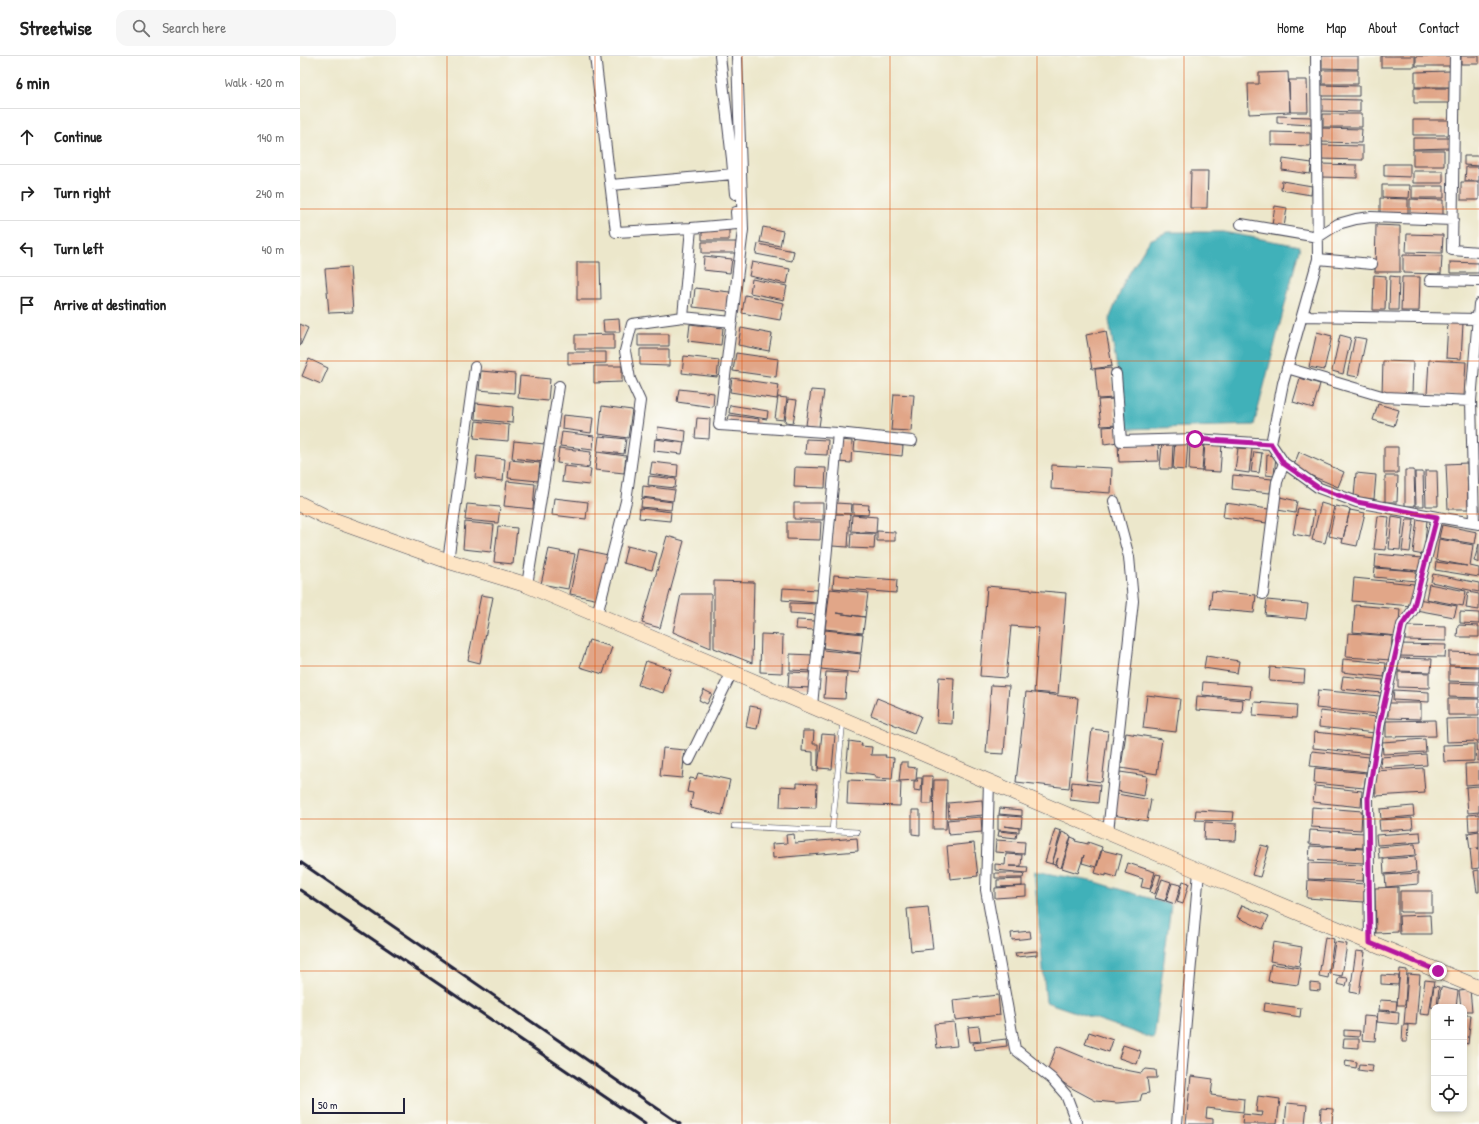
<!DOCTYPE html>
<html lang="en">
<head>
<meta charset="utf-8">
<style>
  :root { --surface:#fff; --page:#f6f6f6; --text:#222; --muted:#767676; --line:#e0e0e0 }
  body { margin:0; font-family:"Patrick Hand",sans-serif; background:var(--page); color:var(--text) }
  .controls { position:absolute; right:12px; bottom:12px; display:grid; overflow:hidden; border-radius:8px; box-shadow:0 2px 6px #0003 }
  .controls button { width:36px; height:36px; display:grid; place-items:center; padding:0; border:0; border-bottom:1px solid var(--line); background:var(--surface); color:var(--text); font:20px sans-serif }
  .scale { position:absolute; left:12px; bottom:10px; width:93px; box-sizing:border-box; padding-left:4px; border:2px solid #22223b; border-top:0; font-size:11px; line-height:14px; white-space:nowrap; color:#22223b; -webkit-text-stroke:3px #fdfcf7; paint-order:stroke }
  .stop { position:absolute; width:12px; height:12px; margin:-9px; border:3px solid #b5179e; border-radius:50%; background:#fff }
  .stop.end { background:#b5179e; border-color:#fff; box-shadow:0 1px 4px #0008 }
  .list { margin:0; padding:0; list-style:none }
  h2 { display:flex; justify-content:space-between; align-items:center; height:52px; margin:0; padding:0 16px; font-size:17px }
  h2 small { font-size:13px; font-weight:400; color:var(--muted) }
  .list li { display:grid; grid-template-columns:26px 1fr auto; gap:12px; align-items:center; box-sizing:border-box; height:56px; padding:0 16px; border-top:1px solid var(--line) }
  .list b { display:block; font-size:15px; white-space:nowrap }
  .list em { font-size:13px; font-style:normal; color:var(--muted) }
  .icon { flex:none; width:22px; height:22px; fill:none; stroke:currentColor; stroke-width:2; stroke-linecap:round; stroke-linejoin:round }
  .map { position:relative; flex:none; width:1179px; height:1068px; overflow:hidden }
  header { display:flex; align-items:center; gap:24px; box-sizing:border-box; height:56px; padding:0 20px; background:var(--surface); border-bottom:1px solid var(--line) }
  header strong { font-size:19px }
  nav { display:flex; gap:22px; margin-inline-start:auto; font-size:14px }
  .search { width:280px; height:36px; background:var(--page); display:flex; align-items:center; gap:10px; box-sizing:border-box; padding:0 14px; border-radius:12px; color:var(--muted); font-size:15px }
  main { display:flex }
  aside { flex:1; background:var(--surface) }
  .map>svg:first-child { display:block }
  .water { fill:#41b1b9; stroke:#326a7a }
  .building { fill:#e1a688 }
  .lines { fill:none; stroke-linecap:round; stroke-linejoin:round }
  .lane-casing { stroke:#404051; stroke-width:6 }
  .street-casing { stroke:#404051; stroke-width:12 }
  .secondary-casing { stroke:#404051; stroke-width:16 }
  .lane { stroke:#fff; stroke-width:5 }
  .street { stroke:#fff; stroke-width:10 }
  .secondary { stroke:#fde5c5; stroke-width:15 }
  .rail { stroke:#22223b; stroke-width:3 }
  .route { stroke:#b5179e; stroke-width:5 }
  .grid { fill:none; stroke:#de560e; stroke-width:1; stroke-opacity:0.55 }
</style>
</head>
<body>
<header>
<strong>Streetwise</strong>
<div class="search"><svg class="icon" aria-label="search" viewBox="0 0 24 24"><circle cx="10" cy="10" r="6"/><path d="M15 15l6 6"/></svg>Search here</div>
<nav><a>Home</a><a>Map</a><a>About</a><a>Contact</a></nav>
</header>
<main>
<aside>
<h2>6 min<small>Walk · 420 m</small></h2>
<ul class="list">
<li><svg class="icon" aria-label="ahead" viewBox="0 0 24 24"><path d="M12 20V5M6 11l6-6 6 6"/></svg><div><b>Continue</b></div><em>140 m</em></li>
<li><svg class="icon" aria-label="right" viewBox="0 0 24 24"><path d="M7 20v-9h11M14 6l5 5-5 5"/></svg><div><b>Turn right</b></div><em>240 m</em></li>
<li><svg class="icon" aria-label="left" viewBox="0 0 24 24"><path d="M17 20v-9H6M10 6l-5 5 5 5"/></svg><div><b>Turn left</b></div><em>40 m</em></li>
<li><svg class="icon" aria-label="arrive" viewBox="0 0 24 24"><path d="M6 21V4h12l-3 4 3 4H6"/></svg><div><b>Arrive at destination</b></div></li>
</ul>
</aside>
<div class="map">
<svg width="1179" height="1068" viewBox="0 0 1179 1068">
  <rect width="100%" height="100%" fill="#fdfcf7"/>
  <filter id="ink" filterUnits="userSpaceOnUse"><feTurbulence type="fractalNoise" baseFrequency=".025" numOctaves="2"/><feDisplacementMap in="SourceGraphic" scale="8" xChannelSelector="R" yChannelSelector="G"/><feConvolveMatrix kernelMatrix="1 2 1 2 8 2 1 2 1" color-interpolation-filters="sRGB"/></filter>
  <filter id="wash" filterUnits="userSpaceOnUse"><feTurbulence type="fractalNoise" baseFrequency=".012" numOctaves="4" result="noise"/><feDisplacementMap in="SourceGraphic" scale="16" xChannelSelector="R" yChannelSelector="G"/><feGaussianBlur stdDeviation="0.9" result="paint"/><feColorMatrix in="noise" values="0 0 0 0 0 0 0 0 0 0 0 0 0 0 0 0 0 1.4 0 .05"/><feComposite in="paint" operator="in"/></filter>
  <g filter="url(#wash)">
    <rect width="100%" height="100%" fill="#ece7cb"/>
    <path class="water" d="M867,176H923L1000,190L954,369L827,373L809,264L825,224L850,184Z
      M734,815L796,826L871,849L854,983L746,946Z"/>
    <g id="blocks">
      <path class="building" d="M1022,0H1058V13L1022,12Z
        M1081,0H1115V11H1081Z
        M1116,0H1151V10H1116Z
        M1161,0H1179V8H1161Z
        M1022,14H1058V28H1022Z
        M1150,15V31H1115V16Z
        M988,16L990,56L949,58L948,28H959V17Z
        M989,24H1007L1008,56H990Z
        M1020,29L1059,30V40H1020Z
        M1114,32H1149V47H1114Z
        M1020,43L1060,44V56L1020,55Z
        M1023,58H1062V71H1023Z
        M977,60L1011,61V69L977,67Z
        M1113,64H1149V79H1113Z
        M1021,72L1062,73L1061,87L1020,86Z
        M971,76L1010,77V90L971,89Z
        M1113,82H1150V92L1113,93Z
        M1020,89L1063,90V104L1020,103Z
        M1113,94H1144V110H1113Z
        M1164,100H1179V110L1164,109Z
        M983,103L1012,107L1010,118L982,114Z
        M1021,108L1057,109V122L1021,121Z
        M1084,108H1110V121L1084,120Z
        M1166,111H1179V125H1165Z
        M891,115H908L907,152H890Z
        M1113,115H1143V127H1113Z
        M982,125L1012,130L1011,139L981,134Z
        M1161,126H1179V144H1161Z
        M1082,129H1110L1109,142L1082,141Z
        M1112,130H1144V142H1112Z
        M1080,142L1108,143V157H1080Z
        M1110,143L1143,144V161L1110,160Z
        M975,150L987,152L984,171L972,169Z
        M1076,169L1100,170V216H1075Z
        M402,171H429V184H402Z
        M463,171L483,175L480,190L460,186Z
        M1107,178L1143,179L1142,197L1106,196Z
        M402,186H438V197H402Z
        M458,188L494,195L492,205L456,198Z
        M1103,199L1142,200L1141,218L1103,217Z
        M404,200L432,203L430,217L403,214Z
        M277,206H300L301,244H277Z
        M452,206L490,213L487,228L449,220Z
        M1150,206L1179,207V217H1150Z
        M50,211L53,256L29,257L25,213Z
        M1074,219L1086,220L1085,254H1073Z
        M1090,220L1099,221L1098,254H1089Z
        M1102,221H1120L1119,255H1101Z
        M452,223L487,230L484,244L450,237Z
        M395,232L430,236L428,255L393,251Z
        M445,239L484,247L480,264L442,257Z
        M319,263L320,276H304L303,264Z
        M1148,266L1163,267L1161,303L1146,302Z
        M0,268L8,272L0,290Z
        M390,268L423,272L421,289L388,285Z
        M441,272L472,278L469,295L438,289Z
        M806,275L812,310L792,313L786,279Z
        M1017,276L1032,280L1024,314L1009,311Z
        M314,278V293H275V279Z
        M338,278H369V290H338Z
        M1040,279L1051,282L1043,318L1032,315Z
        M1055,281L1066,283L1058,321L1047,319Z
        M340,293H369V310L340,309Z
        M268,296H306V307L268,308Z
        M436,297L478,303L476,321L433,315Z
        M384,300L419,304L417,321L382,317Z
        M9,303L28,312L21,328L2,320Z
        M1129,304L1166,306L1164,340L1127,338Z
        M1083,305L1113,306L1112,339H1082Z
        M294,310H322V326L294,327Z
        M811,312L814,342L798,343L795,313Z
        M181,315L215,318L214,337L179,334Z
        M220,320L250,323L248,345L218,342Z
        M432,322L479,329L477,343L430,336Z
        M1000,322L1020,328L1013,352L993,346Z
        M379,333L414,337L413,351L377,346Z
        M511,334L524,335L519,371L506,369Z
        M594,338L614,339L611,375L591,374Z
        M478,341L487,342L484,364L475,363Z
        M488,343L497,344L493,367L485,366Z
        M814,343L817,369L801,370L798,344Z
        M176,347L213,351L212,367L175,363Z
        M1078,348L1099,354L1094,370L1073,364Z
        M430,349L468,355L467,363L429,357Z
        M302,350L332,354L328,382L299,378Z
        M263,359L293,362L291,377L262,373Z
        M429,359L459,363L458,371L428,366Z
        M397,362L410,363L409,383L395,382Z
        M176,365L209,369L208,385L174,382Z
        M817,370L818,386L804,388L803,371Z
        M358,371L386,375L385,386L357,382Z
        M262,376L294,380L293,394L260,390Z
        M299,380L326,383L324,398L297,395Z
        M355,383L384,387L382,398L354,395Z
        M506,383L528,384L527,399L505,398Z
        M539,384L552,385L551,407L538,406Z
        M555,384L603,390L602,400L554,395Z
        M214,385L245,388L244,406L212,402Z
        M875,385L888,386L886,414L873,413Z
        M862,386L873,387L872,413H860Z
        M890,386L904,387L902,415L889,414Z
        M905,387L922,388L920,416L903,415Z
        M818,388H858L859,405L819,406Z
        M1084,391H1098V417H1084Z
        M259,392L291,396L289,411L257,407Z
        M938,392L952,393L949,417L935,415Z
        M297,396L326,400L324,417L295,414Z
        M954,396L962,397L959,417L951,416Z
        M999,396L1044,416L1038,431L993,412Z
        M967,399L976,400L974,420L966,419Z
        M177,400L205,403L203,425L175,422Z
        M210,404L240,407L238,425L208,422Z
        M352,406L378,409L377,422L350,418Z
        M1167,407L1168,453H1148L1146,408Z
        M752,409L812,412L811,437L751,433Z
        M264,410L291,413L289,429L262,426Z
        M495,411L526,412L525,432L494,431Z
        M1105,414H1114L1115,450H1105Z
        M1125,415H1137L1138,450H1126Z
        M1115,416H1123L1124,450H1116Z
        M1056,417L1076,419L1074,443L1054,441Z
        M933,419L972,423L970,437L932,433Z
        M349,420L376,423L375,432L348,429Z
        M1085,420H1098L1097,446H1085Z
        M207,425L235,428L233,453L204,450Z
        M343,430L375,434L373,445L342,441Z
        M980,441L997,445L995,457L978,454Z
        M254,442L288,446L286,463L252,459Z
        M342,442L372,446L371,454L341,451Z
        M494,447H523V464L494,463Z
        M536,447L552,448L551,458L536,457Z
        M925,447L969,453L967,467L923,461Z
        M1021,447L1034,451L1025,487L1012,484Z
        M167,448L200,451L198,467L165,464Z
        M553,448L569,449L568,459L553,458Z
        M1036,450L1050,453L1043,483L1029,480Z
        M340,452L371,456L370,465L339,462Z
        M998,452L1014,455L1010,481L993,478Z
        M1050,454L1065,457L1057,490L1042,487Z
        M534,458H550L548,491L532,490Z
        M552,459L577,461L576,477L551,475Z
        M1078,460L1089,461L1086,494L1074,493Z
        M1092,460L1103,462L1100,494L1089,493Z
        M1106,463H1114L1110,496L1102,495Z
        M1117,463L1127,464L1124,499L1113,497Z
        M165,466L194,469L191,496L163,493Z
        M487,466H521L520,484L487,483Z
        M1142,469L1177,476L1175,488L1139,482Z
        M198,470L217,472L213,508L194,506Z
        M577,475L595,476V485H577Z
        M551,477L575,478L574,493L550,492Z
        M367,480L384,485L360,572L342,567Z
        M1139,483L1173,489L1170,510L1179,512V521L1135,514L1136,506L1167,510L1136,504Z
        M1179,488V507L1174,505Z
        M327,490L357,497L352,514L323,507Z
        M249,493L275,498L268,533L241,528Z
        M279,493L308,499L299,544L270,538Z
        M1076,498L1122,502L1121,515L1075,511Z
        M1075,512L1116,515V525L1074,521Z
        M1133,518L1179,527V536L1131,526Z
        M534,519L597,524L596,537L533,532Z
        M1054,522L1114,528L1112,550L1052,545Z
        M414,525L454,526L452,607L414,592Z
        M1129,528L1166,535L1163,550L1126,543Z
        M687,530L766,537L758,638L734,636L739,572L711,570L706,622L680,620Z
        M483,532L518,534L517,547L482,544Z
        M530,533L568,537L565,561L536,557L565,561L563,577L525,573Z
        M912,535L956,539L954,557L910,553Z
        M1168,536L1179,538V554L1166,552Z
        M381,538H411V592L373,576Z
        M181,539L193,541L180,607L168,604Z
        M1118,543L1157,550L1154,561L1116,554Z
        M967,544L1008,548L1006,563L965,559Z
        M490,547L518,548V559L490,557Z
        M1055,549L1100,553L1098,580L1053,576Z
        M1160,556L1179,557V568L1160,567Z
        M497,564L515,565V574L496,573Z
        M1158,569L1179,570V581H1157Z
        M1105,570L1146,571V585L1105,584Z
        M525,574L563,578L561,597L523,592Z
        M1048,577L1092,580L1091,604L1046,601Z
        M461,578L483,579L482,617L460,616Z
        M289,584L312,591L303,618L280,611Z
        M1100,588L1146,589L1145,601L1100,600Z
        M523,594L561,598L559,617L521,613Z
        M1149,596L1179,597V610L1149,609Z
        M490,598L513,599L512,615L490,614Z
        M906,600L939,605L937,617L904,612Z
        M1098,602L1132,603L1131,616L1098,615Z
        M1043,603L1086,607L1084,621L1042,616Z
        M346,605L371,613L363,637L338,629Z
        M1149,610L1179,611V626L1149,625Z
        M970,611L1005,614L1004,627L969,625Z
        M489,616L513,617L512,632L488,631Z
        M526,616L547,617L545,643L524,642Z
        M1098,616L1129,617V632L1098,631Z
        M1043,620L1083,624L1082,637L1041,633Z
        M639,621L654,622L652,668L637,667Z
        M903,626L951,630L950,643L902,639Z
        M1149,627L1179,628V642L1149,641Z
        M691,629L709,630L704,698L686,697Z
        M404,634L412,638L407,648L399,644Z
        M1018,634L1080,640L1078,658L1016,652Z
        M1094,634L1129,636V646L1093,644Z
        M726,636L778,642L769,732L716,726Z
        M847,639L880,643L876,676L843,672Z
        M897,640L943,644L942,657L896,654Z
        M577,642L621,660L614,677L571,659Z
        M1148,643H1179V659H1148Z
        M954,646L997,649L996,662L953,659Z
        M1088,647H1121V663L1088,662Z
        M450,650L461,652L457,673L446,671Z
        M1020,655L1077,661L1075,677L1019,671Z
        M1179,662V685L1147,686L1146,663Z
        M1135,664L1136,680L1086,681V665Z
        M792,673L808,675L802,726L786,724Z
        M503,675H514L513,688H518V715H513V696L502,695Z
        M1014,676L1073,682L1071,698L1013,692Z
        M826,677L862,683L857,718L821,712Z
        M522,678L535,679L532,713L518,712Z
        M1125,683L1126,696L1083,698L1082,686Z
        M549,685L562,687L561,690L572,691L571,699H586L585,701L594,702L592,723L575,722V719L569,718L546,716Z
        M1176,687H1179V705H1177Z
        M1174,688V705L1144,706L1143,689Z
        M363,692L385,694L382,722L360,720Z
        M1012,695L1069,701L1068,716L1010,710Z
        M1126,698L1127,709L1081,712L1080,701Z
        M601,706H608V711L617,712L616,724L599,725Z
        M1179,707V728L1166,729L1165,708Z
        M1015,712L1066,717L1064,732L1014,727Z
        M1123,712L1125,737L1076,740L1075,715Z
        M820,716L847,720L844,740L817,735Z
        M398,717L430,724L422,759L390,752L393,737L387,736L390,722L396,723Z
        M623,720H633L632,748H622Z
        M617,722H622L621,735L614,734V725H618L617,724Z
        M548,724L601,726L600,750L547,748Z
        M634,724H647L646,773H633Z
        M772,726L800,729L798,747L770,744Z
        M497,727L517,728L516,752L480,751L481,730L497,731Z
        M1015,730L1062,735L1061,751L1013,746Z
        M1179,730V756L1168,757L1166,731Z
        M817,738L851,744L847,765L813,759Z
        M682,744L683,759L649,762L648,747Z
        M1113,750L1114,760L1081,763L1080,753Z
        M1012,751L1062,755L1061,774L1011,771Z
        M700,752L722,754V760L699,758Z
        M612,754H620V779L612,778Z
        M896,754L934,756L933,765L895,764Z
        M1179,758V774L1169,775L1168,759Z
        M698,759L722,761L721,772L704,770L719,772V776L698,774Z
        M681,761L682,776L649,779L647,764Z
        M1112,762L1113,773L1080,775L1079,764Z
        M905,766L937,768L936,785L904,784Z
        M755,773L761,775L752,808L745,806Z
        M1010,774L1064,777L1063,792L1009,788Z
        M699,775L717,777L716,782L698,780Z
        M1179,775V792L1170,793L1168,777Z
        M762,776L771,780L761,812L756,810L758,802L755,809L752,808Z
        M1120,776L1121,786L1077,789L1076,779Z
        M494,778L495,787L557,782L558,795L473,802L472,788L487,787L486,779Z
        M771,781L776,783L775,785L788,788V786L802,791L796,811L782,807L784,799L778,817L762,812Z
        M696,784L725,786L724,798L695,796Z
        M674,787L678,820L650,823L647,790Z
        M1115,788L1116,799L1079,802L1078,791Z
        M961,789L969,791L960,821L952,819Z
        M1010,790L1064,793V807L1009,804Z
        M1179,792V812L1172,813L1170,793Z
        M802,794L822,799L816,821L806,818V820L795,817Z
        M706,798L722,799L721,810H709L728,811L727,817L695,814V808L705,809Z
        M1115,801L1116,815L1084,818L1083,803Z
        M828,807L855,816L850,833L841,831L843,823L825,817Z
        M1008,807L1064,809L1063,825L1008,823Z
        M1179,814V836H1177L1174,815Z
        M695,817H724L723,822H695Z
        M1118,817V828L1086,831L1085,819Z
        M856,818L861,819L855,838L850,836Z
        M722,823V830L697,831V824Z
        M862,823L871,826L865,845L855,842Z
        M1008,824L1065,828L1064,846L1007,842Z
        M883,825L889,827L883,848L877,846Z
        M872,827L881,829L875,848L866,845Z
        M726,830V840L695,842V832Z
        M1098,831V876L1076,877L1075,832Z
        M1100,835H1132V856H1100Z
        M942,849L969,860L963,873L937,861Z
        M628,851L633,893L611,895L607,853Z
        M1130,859L1131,878H1100L1099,860Z
        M730,875L731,882L712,884L711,877Z
        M1025,881L1034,883L1028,922L1019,920Z
        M973,886L1002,891L999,910L970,905Z
        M1035,886L1047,888L1042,920L1030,918Z
        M737,895V899L716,901L715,897Z
        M1056,895L1065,896L1059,938L1050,936Z
        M971,908L1001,912L998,929L968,925Z
        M1100,913L1107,914L1105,949H1097Z
        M1108,918L1120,919L1116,969L1104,968Z
        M1081,919L1099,920L1098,929L1081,928Z
        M1039,921L1048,922L1046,930L1037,928Z
        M1125,924L1134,925L1129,959L1120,958Z
        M1010,927L1020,928V935L1010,934Z
        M1134,930L1139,931L1137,951L1134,952L1131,951Z
        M1141,931L1158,935L1156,951H1138Z
        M1170,934L1172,955H1164V951H1161L1159,935Z
        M698,939L700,959L655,964L653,944Z
        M1080,944L1097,945L1096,955L1079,954Z
        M965,947L1001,952L1000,961L964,955Z
        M1078,955L1099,957L1098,968L1077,966Z
        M1164,959H1171L1168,988L1164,987Z
        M1064,960L1077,961L1075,985L1062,984Z
        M654,966L657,990L637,992L634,968Z
        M1103,969H1108L1107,986H1102Z
        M679,970L681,985L670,986L668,971Z
        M1044,974L1060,975L1059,981L1044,980Z
        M789,976L813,984L809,996L785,988Z
        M706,983L707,990L674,994L673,987Z
        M1044,983H1059V992L1043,991Z
        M823,989L841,995L837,1008L819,1002Z
        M757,990L805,1010L841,1017L846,1013L856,1014L857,1022H847L849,1037L842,1038L840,1045L817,1047L796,1045L768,1030L747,1015Z
        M1046,1004L1057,1006L1056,1012L1045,1010Z
        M1059,1008L1073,1009L1072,1016L1058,1014Z
        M891,1020L913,1023L911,1039L944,1043L943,1056L907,1052L906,1062L913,1063V1068H886Z
        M958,1040L980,1043L977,1068H942L943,1058L962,1060L963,1056H956Z
        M987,1047L1007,1049L1005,1068H985Z
        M1021,1052L1033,1053L1032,1068H1020Z"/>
    </g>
  </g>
  <g filter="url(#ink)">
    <use href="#blocks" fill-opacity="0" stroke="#404051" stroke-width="1"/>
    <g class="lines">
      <g class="lane-casing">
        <path id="lane" d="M434,770L557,776
          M532,775L543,664"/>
      </g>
      <g class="street-casing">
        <path id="street" d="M295,0L316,176L391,172
          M420,0L432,103L435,138
          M437,0L443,174L419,369L538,377L612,385
          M1016,0L1018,203L983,327L971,388L984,407L1019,432L1057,446L1137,461L1179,468
          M1155,0L1152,194L1179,196
          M311,129L433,118
          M941,168L1018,181L1038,168L1056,163L1071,161L1153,164
          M1018,203L1072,208
          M1130,224L1179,225
          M1002,260L1178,263
          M383,261L391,172L437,168L436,156
          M987,312L1085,341L1171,345
          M816,318L821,385L895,383L971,388
          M1174,467L1171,345L1179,248
          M148,505L175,311
          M227,529L259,330
          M963,538L977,426L984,407
          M297,559L326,445L340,345L330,323L325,295L332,268L383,261L432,266
          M512,650L538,377
          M389,704L432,616
          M689,725L686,834L715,993L752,1023L766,1039L777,1068
          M808,776L833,545L829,501L814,445
          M1070,887L1068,742L1080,666L1102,569L1113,554L1137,461
          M877,1068L899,815"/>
      </g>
      <g class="secondary-casing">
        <path id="secondary" d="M0,448L28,462L148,505L227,529L899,815L1179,932"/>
      </g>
      <use href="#lane" class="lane"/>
      <use href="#street" class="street"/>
      <use href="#secondary" class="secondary"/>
      <path class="rail" d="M0,806L380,1068
        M0,834L345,1068"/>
    </g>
  </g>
  <g class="lines" filter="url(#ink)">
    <path class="route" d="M895,383L971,388L984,408L1019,432L1057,446L1137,461L1113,554L1102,569L1080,666L1068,742L1070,887L1138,915"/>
  </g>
  <path class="grid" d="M147,0V1068M295,0V1068M442,0V1068M590,0V1068M737,0V1068M884,0V1068M1032,0V1068M0,153H1179M0,305H1179M0,458H1179M0,610H1179M0,763H1179M0,915H1179"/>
</svg>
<div class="controls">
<button>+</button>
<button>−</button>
<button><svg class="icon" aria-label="locate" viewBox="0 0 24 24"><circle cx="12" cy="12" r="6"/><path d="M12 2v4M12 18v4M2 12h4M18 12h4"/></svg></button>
</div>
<div class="scale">50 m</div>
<div class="stop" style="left:895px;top:383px"></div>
<div class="stop end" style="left:1138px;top:915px"></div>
</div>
</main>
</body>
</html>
